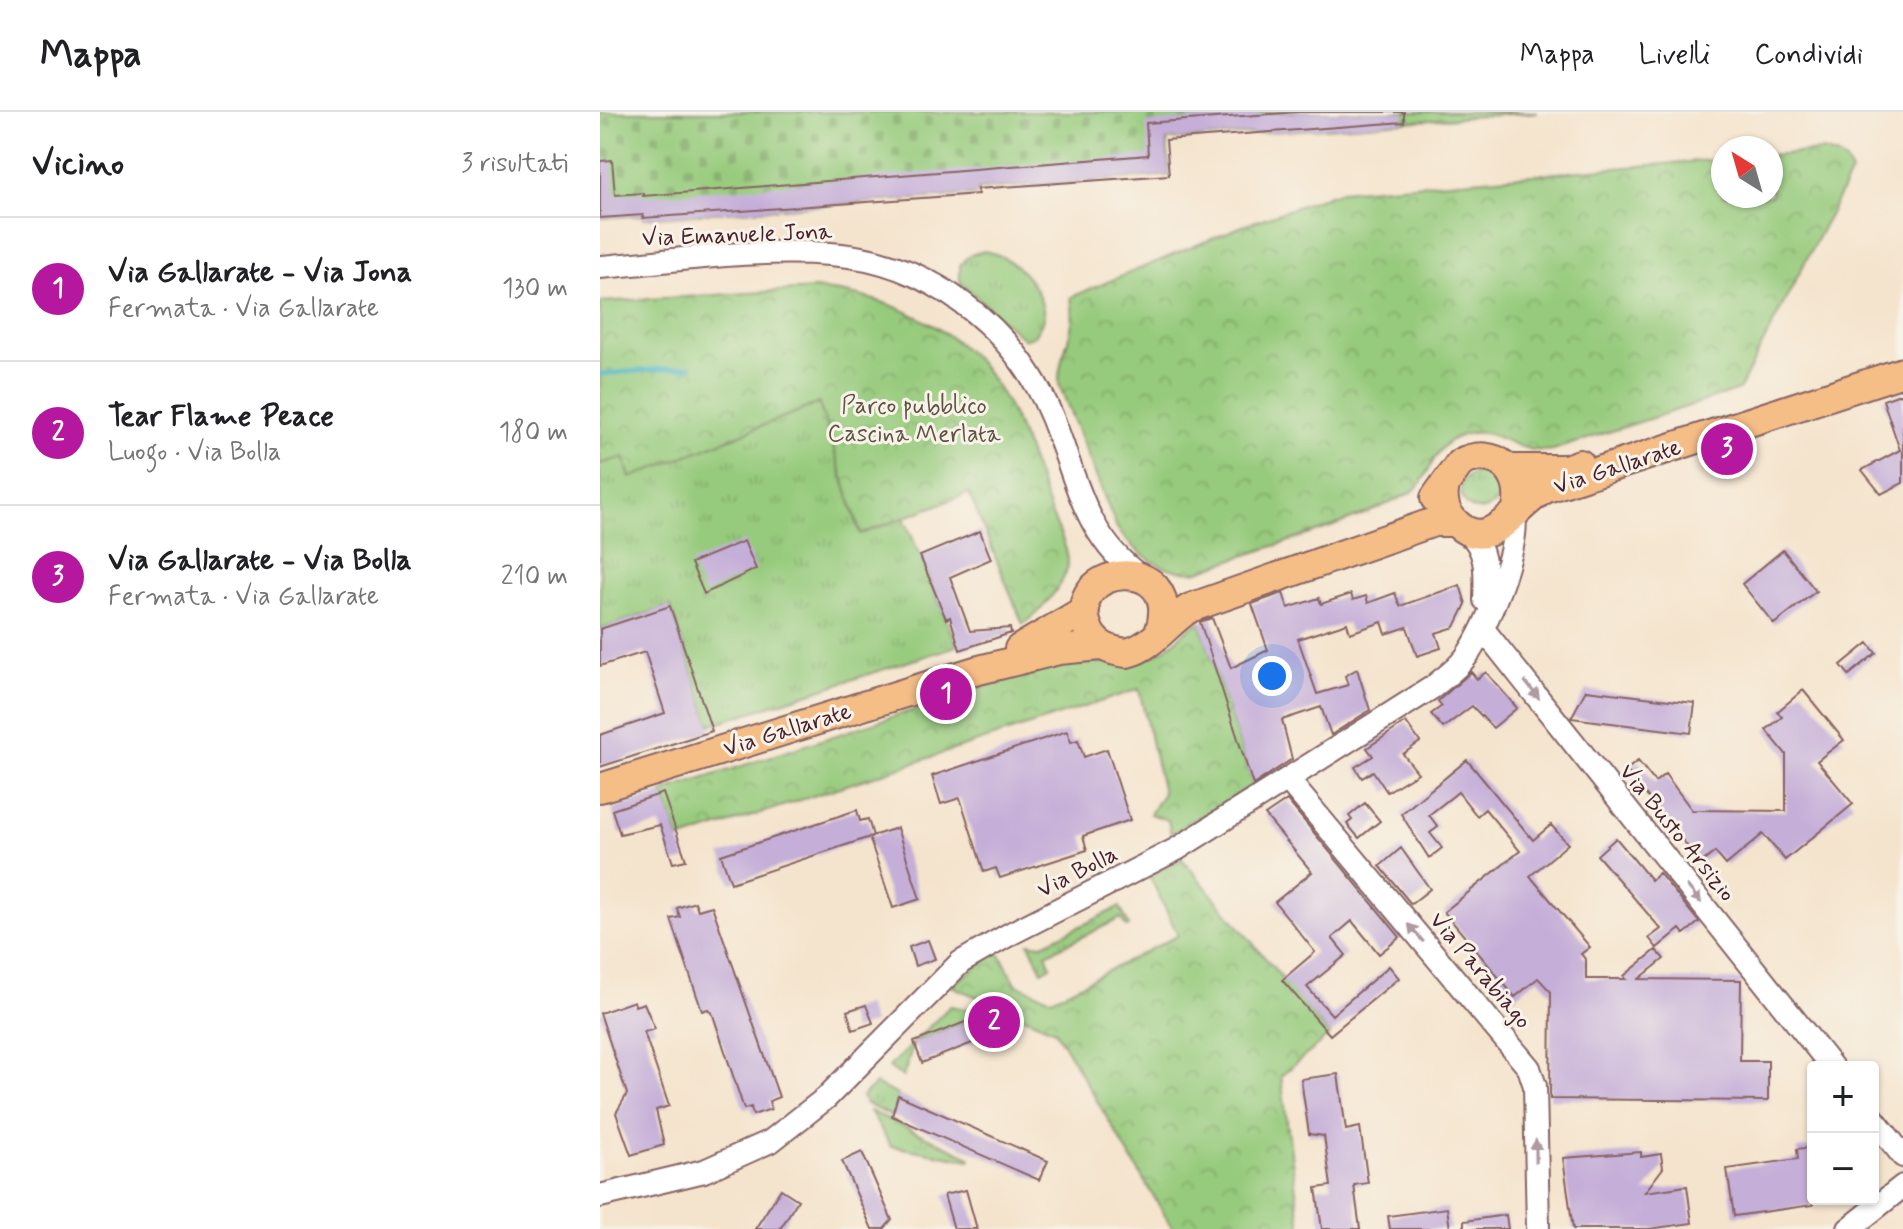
<!DOCTYPE html>
<html lang="it">
<head>
<meta charset="utf-8">
<style>
  :root { --surface:#fff; --page:#f2f2f2; --text:#202124; --muted:#757577; --line:#e0e0e0; --accent:#b5179e }
  body { margin:0; font-family:Mynerve,sans-serif; background:var(--page); color:var(--text) }
  .controls { position:absolute; right:24px; bottom:24px; display:grid; overflow:hidden; border-radius:8px; box-shadow:0 2px 6px #0004 }
  .controls button { width:72px; height:72px; display:grid; place-items:center; padding:0; border:0; border-bottom:2px solid var(--line); background:var(--surface); color:var(--text); font:40px sans-serif }
  .compass { position:absolute; left:1111px; top:24px; width:72px; height:72px; border-radius:50%; background:var(--surface); box-shadow:0 2px 6px #0004; rotate:323deg }
  .you { position:absolute; left:672px; top:564px; width:28px; height:28px; margin:-20px; border:6px solid #fff; border-radius:50%; background:#1a73e8; box-shadow:0 0 0 12px #1a73e833 }
  .badge { display:grid; place-items:center; width:52px; height:52px; border-radius:50%; background:var(--accent); color:#fff; font-size:26px; font-weight:700 }
  .pin { position:absolute; translate:-50% -50%; border:4px solid #fff; box-shadow:0 2px 8px #0006 }
  .list { margin:0; padding:0; list-style:none }
  h2 { display:flex; justify-content:space-between; align-items:center; height:104px; margin:0; padding:0 32px; font-size:34px }
  h2 small { font-size:26px; font-weight:400; color:var(--muted) }
  .list li { display:grid; grid-template-columns:52px 1fr auto; gap:24px; align-items:center; box-sizing:border-box; height:144px; padding:0 32px; border-top:2px solid var(--line) }
  .list b { display:block; font-size:30px; white-space:nowrap }
  .list p { margin:0; font-size:26px; white-space:nowrap; color:var(--muted) }
  .list em { font-size:26px; font-style:normal; color:var(--muted) }
  .map { position:relative; flex:none; width:1303px; height:1117px; overflow:hidden }
  header { display:flex; align-items:center; gap:48px; box-sizing:border-box; height:112px; padding:0 40px; background:var(--surface); border-bottom:2px solid var(--line) }
  header strong { font-size:38px }
  nav { display:flex; gap:44px; margin-inline-start:auto; font-size:28px }
  main { display:flex }
  aside { flex:1; background:var(--surface) }
  .map>svg:first-child { display:block }
  .grass { fill:url(#grass-tufts); stroke:#707454; stroke-width:2 }
  .cemetery { fill:url(#cemetery-stones); stroke:#707454; stroke-width:2 }
  .park { fill:url(#park-crowns); stroke:#707454; stroke-width:2 }
  .lines { fill:none; stroke-linecap:round; stroke-linejoin:round }
  .stream { stroke:#43b1c0; stroke-width:5 }
  .building { fill:#c5aed8 }
  .minor-casing { stroke:#866464; stroke-width:26 }
  .major-casing { stroke:#866464; stroke-width:32 }
  .minor { stroke:#fff; stroke-width:22 }
  .major { stroke:#f6be87; stroke-width:28 }
  .oneway { fill:#ae9aa0 }
  .labels { text-anchor:middle; stroke-width:6; stroke-linejoin:round; paint-order:stroke }
  .street-label { font-size:24px; fill:#4a1f2b; stroke:#f7f3e8 }
  .park-label { font-size:24px; fill:#615243; stroke:#f7f3e8 }
</style>
</head>
<body>
<header>
<strong>Mappa</strong>
<nav><a>Mappa</a><a>Livelli</a><a>Condividi</a></nav>
</header>
<main>
<aside>
<h2>Vicino<small>3 risultati</small></h2>
<ul class="list">
<li><span class="badge">1</span><div><b>Via Gallarate - Via Jona</b><p>Fermata · Via Gallarate</p></div><em>130 m</em></li>
<li><span class="badge">2</span><div><b>Tear Flame Peace</b><p>Luogo · Via Bolla</p></div><em>180 m</em></li>
<li><span class="badge">3</span><div><b>Via Gallarate - Via Bolla</b><p>Fermata · Via Gallarate</p></div><em>210 m</em></li>
</ul>
</aside>
<div class="map">
<svg width="1303" height="1117" viewBox="0 0 1303 1117">
  <defs>
    <pattern id="grass-tufts" width="24" height="20" patternUnits="userSpaceOnUse" patternTransform="scale(2)"><rect width="24" height="20" fill="#96ca7c"/><path d="M3 7l-1-3M5 7V3M7 7l1-3M15 17l-1-3M17 17v-4M19 17l1-3" fill="none" stroke="#83ad6b"/></pattern>
    <pattern id="cemetery-stones" width="16" height="16" patternUnits="userSpaceOnUse" patternTransform="scale(2)"><rect width="16" height="16" fill="#96ca7c"/><path d="M2 7V4a2 2 0 0 1 4 0v3zM10 15v-3a2 2 0 0 1 4 0v3z" fill="#83ad6b"/></pattern>
    <pattern id="park-crowns" width="20" height="18" patternUnits="userSpaceOnUse" patternTransform="scale(2)"><rect width="20" height="18" fill="#96ca7c"/><path d="M2 6a3 3 0 1 1 6 0M12 15a3 3 0 1 1 6 0" fill="none" stroke="#83ad6b"/></pattern>
  </defs>
  <rect width="100%" height="100%" fill="#f7f3e8"/>
  <filter id="ink" filterUnits="userSpaceOnUse"><feTurbulence type="fractalNoise" baseFrequency=".0125" numOctaves="2"/><feDisplacementMap in="SourceGraphic" scale="16" xChannelSelector="R" yChannelSelector="G"/><feConvolveMatrix kernelMatrix="1 2 1 2 8 2 1 2 1" color-interpolation-filters="sRGB"/></filter>
  <filter id="wash" filterUnits="userSpaceOnUse"><feTurbulence type="fractalNoise" baseFrequency=".006" numOctaves="4" result="noise"/><feDisplacementMap in="SourceGraphic" scale="32" xChannelSelector="R" yChannelSelector="G"/><feGaussianBlur stdDeviation="1.8" result="paint"/><feColorMatrix in="noise" values="0 0 0 0 0 0 0 0 0 0 0 0 0 0 0 0 0 1.4 0 .05"/><feComposite in="paint" operator="in"/></filter>
  <g filter="url(#wash)">
    <rect width="100%" height="100%" fill="#f5e4cd"/>
    <path class="grass" d="M384,139C415,144 443,175 444,207L434,224L424,227L360,170V153L370,143Z
      M219,291L260,421L304,405L357,534L110,613L70,494L0,517V352L24,344L31,365Z
      M861 379a19 19 0 1 1 38 0a19 19 0 1 1-38 0Z
      M520,795L529,814L526,815L521,806L446,842L451,854L442,859L429,831L441,833Z
      M350,894L388,901L314,930L303,965L289,955Z
      M275,972L298,983L292,1004L266,992L262,985Z
      M270,999L370,1045V1048L291,1034Z"/>
    <path class="cemetery" d="M0,0H937L567,28L569,63L378,77V82L43,106V103L0,106Z"/>
    <path class="park" d="M1222,39C1237,43 1247,45 1251,61L1139,278L953,338C915,343 899,316 871,321C827,328 835,368 808,382C742,416 666,435 596,460C563,461 535,442 517,416L459,272C458,238 478,225 471,185L645,113L741,79L1123,47V84H1171V43Z
      M215,177C271,182 323,199 366,238C412,279 429,343 450,399C456,414 468,434 468,451C468,468 437,505 423,512L369,381L261,422L219,291L30,366L24,345L0,352V190Z
      M600,510L653,673L571,722L568,708L550,702L563,681L539,577L79,728L63,681L71,677L472,546C506,549 533,560 565,537C578,528 584,517 600,510Z
      M582,747L730,923L681,964L701,1117H573L455,918L351,874L398,839L417,873L452,887L573,826L578,823L549,763Z"/>
    <g class="lines">
      <path class="stream" d="M0,262L91,255"/>
    </g>
    <g id="blocks">
      <path class="building" d="M699,0H804V10L566,28L569,63L377,77L378,82L43,106V103L0,106V49L12,48L15,83L43,81V84L548,43L546,11Z
        M1303,281V371L1281,382L1262,358L1300,338L1283,288Z
        M380,419L391,447L350,465L370,519L410,516L411,521L360,538L350,505L346,507L320,444Z
        M144,429L156,457L104,482L91,451Z
        M1183,438L1216,479L1174,512L1142,472Z
        M860,473L866,492L855,515L836,521L841,536L817,544L807,515L786,522L782,510L750,521L747,511L698,527L717,582L748,573L745,564L757,557L770,598L731,623L721,595L682,608L692,647L653,673L600,510L612,506L631,556L668,538L652,492L683,481L688,496L719,486L721,492L751,482L753,488L766,484L768,491L795,481L800,494Z
        M70,494L112,619L0,655V623L65,601L45,540L0,554V517Z
        M1268,531L1276,541L1249,563L1241,553Z
        M871,560L877,567L886,560L917,596L893,616L872,594L843,616L831,602L842,594L838,589Z
        M986,578L1095,591L1091,621L971,606Z
        M1203,578L1244,628L1217,649L1253,692L1185,748L1163,722L1126,753L1115,740L1101,751L1026,658L1038,649L1055,670L1065,662L1092,698L1186,699V642L1166,618L1182,605L1177,600Z
        M806,610L820,630L803,642L818,661L787,680L773,659L762,666L755,655L773,644L767,636Z
        M467,619L471,630L478,628L484,645L507,637L530,708L483,724L487,738L400,766L396,756L384,760L360,686L341,692L332,664Z
        M867,648L933,728L951,713L968,732L930,764L990,835L981,842L986,848V867H1026L1024,864L1056,838L1064,847L1039,867L1141,868L1140,949H1168V989L950,987L951,880L938,866L915,885L844,800L920,739L885,697L877,704L858,680L829,703L838,715L830,721L842,736L829,746L801,702Z
        M63,681L86,748L73,751L60,713L20,722L12,698Z
        M687,688L800,825L779,842L752,809L732,826L746,843L707,875L732,903L789,854L799,866L730,923L682,868L715,840L675,790L712,760L665,703Z
        M765,691L780,709L759,726L747,712L752,708L749,704Z
        M257,698L260,709L268,707L273,724L131,771L121,743Z
        M297,716L320,787L293,796L269,725Z
        M1016,726L1051,768L1059,761L1099,810L1084,822L1080,817L1057,836L1049,826L1061,817L997,743Z
        M801,736L830,777L811,792L780,754Z
        M95,790L98,798L112,794L179,985L169,989L171,997L153,1003L151,995L144,997L113,903L108,897L102,899L71,807L80,805L77,796Z
        M328,828L335,847L315,854L309,835Z
        M34,889L35,894L44,891L55,917L44,920L69,994L56,998L64,1033L31,1043L16,1001L27,982L0,901Z
        M266,893L273,911L253,918L247,899Z
        M388,901L400,920L322,951L314,930Z
        M738,962L746,1018L760,1015L768,1071L754,1073L760,1117H722L716,1076L731,1074L724,1024L709,1022L701,967Z
        M298,983L448,1049L439,1068L292,1004Z
        M1211,1035L1213,1093L1134,1104L1127,1057L1198,1047L1197,1037Z
        M262,1040L292,1108L284,1117H272L242,1049Z
        M1041,1040V1045L1061,1042L1063,1056L1045,1080L1087,1074L1092,1111L1049,1117H973L963,1046Z
        M181,1077L198,1088L180,1117H155Z
        M366,1078L377,1117H354L344,1083Z
        M847,1096L850,1117H790L788,1104Z
        M906,1103L908,1117H864V1109Z"/>
    </g>
  </g>
  <g filter="url(#ink)">
    <use href="#blocks" fill-opacity="0" stroke="#866464" stroke-width="2"/>
    <g class="lines">
      <g class="minor-casing">
        <path id="minor" d="M0,155C75,149 154,136 230,142C328,148 415,215 452,305C477,367 484,424 541,465
          M867,418C888,439 886,460 885,488
          M883,517L1232,955
          M688,668L929,956L935,974L938,1117
          M1273,1006L1303,1044
          M0,1084L104,1059L171,1029L226,986L361,850L410,822L577,737L833,575C844,566 857,557 866,545C886,518 920,436 914,402
          M1249,1117L1303,1074"/>
      </g>
      <g class="major-casing">
        <path id="major" d="M910,357H966L980,352
          M845,373C842,385 844,398 853,408C890,448 917,389 947,376L1303,260
          M835,386L860,351C894,333 925,360 917,396
          M560,518C584,439 461,452 488,516C495,534 510,539 527,541C554,534 567,510 590,496L834,410H855
          M419,537L485,498
          M0,676L375,559L459,538L501,534"/>
      </g>
      <use href="#minor" class="minor"/>
      <use href="#major" class="major"/>
    </g>
    <defs><path id="oneway-solid" d="M-6-.8H1V-3.2L6.5 0L1 3.2V.8H-6Z" transform="scale(2)"/></defs>
    <g class="oneway">
      <use href="#oneway-solid" transform="translate(932 578) rotate(51)"/>
      <use href="#oneway-solid" transform="translate(1094 782) rotate(51)"/>
      <use href="#oneway-solid" transform="translate(816 821) rotate(-130)"/>
      <use href="#oneway-solid" transform="translate(936 1039) rotate(-91)"/>
    </g>
  </g>
  <g class="labels">
    <g class="street-label">
      <text transform="translate(137 122) rotate(-2)" y="8">Via Emanuele Jona</text>
      <text transform="translate(1017 354) rotate(-18)" y="8">Via Gallarate</text>
      <text transform="translate(187 617) rotate(-17)" y="8">Via Gallarate</text>
      <text transform="translate(1078 720) rotate(51)" y="8">Via Busto Arsizio</text>
      <text transform="translate(477 759) rotate(-27)" y="8">Via Bolla</text>
      <text transform="translate(881 858) rotate(50)" y="8">Via Parabiago</text>
    </g>
    <g class="park-label">
      <text x="314" y="301">Parco pubblico<tspan x="314" dy="28">Cascina Merlata</tspan></text>
    </g>
  </g>
</svg>
<div class="controls">
<button>+</button>
<button>−</button>
</div>
<svg class="compass" viewBox="-18 -18 36 36"><path d="M0-13l5 13h-10z" fill="#e53935"/><path d="M0 13l5-13h-10z" fill="#757577"/></svg>
<div class="you"></div>
<div class="pin badge" style="left:346px;top:582px">1</div>
<div class="pin badge" style="left:394px;top:910px">2</div>
<div class="pin badge" style="left:1127px;top:337px">3</div>
</div>
</main>
</body>
</html>
